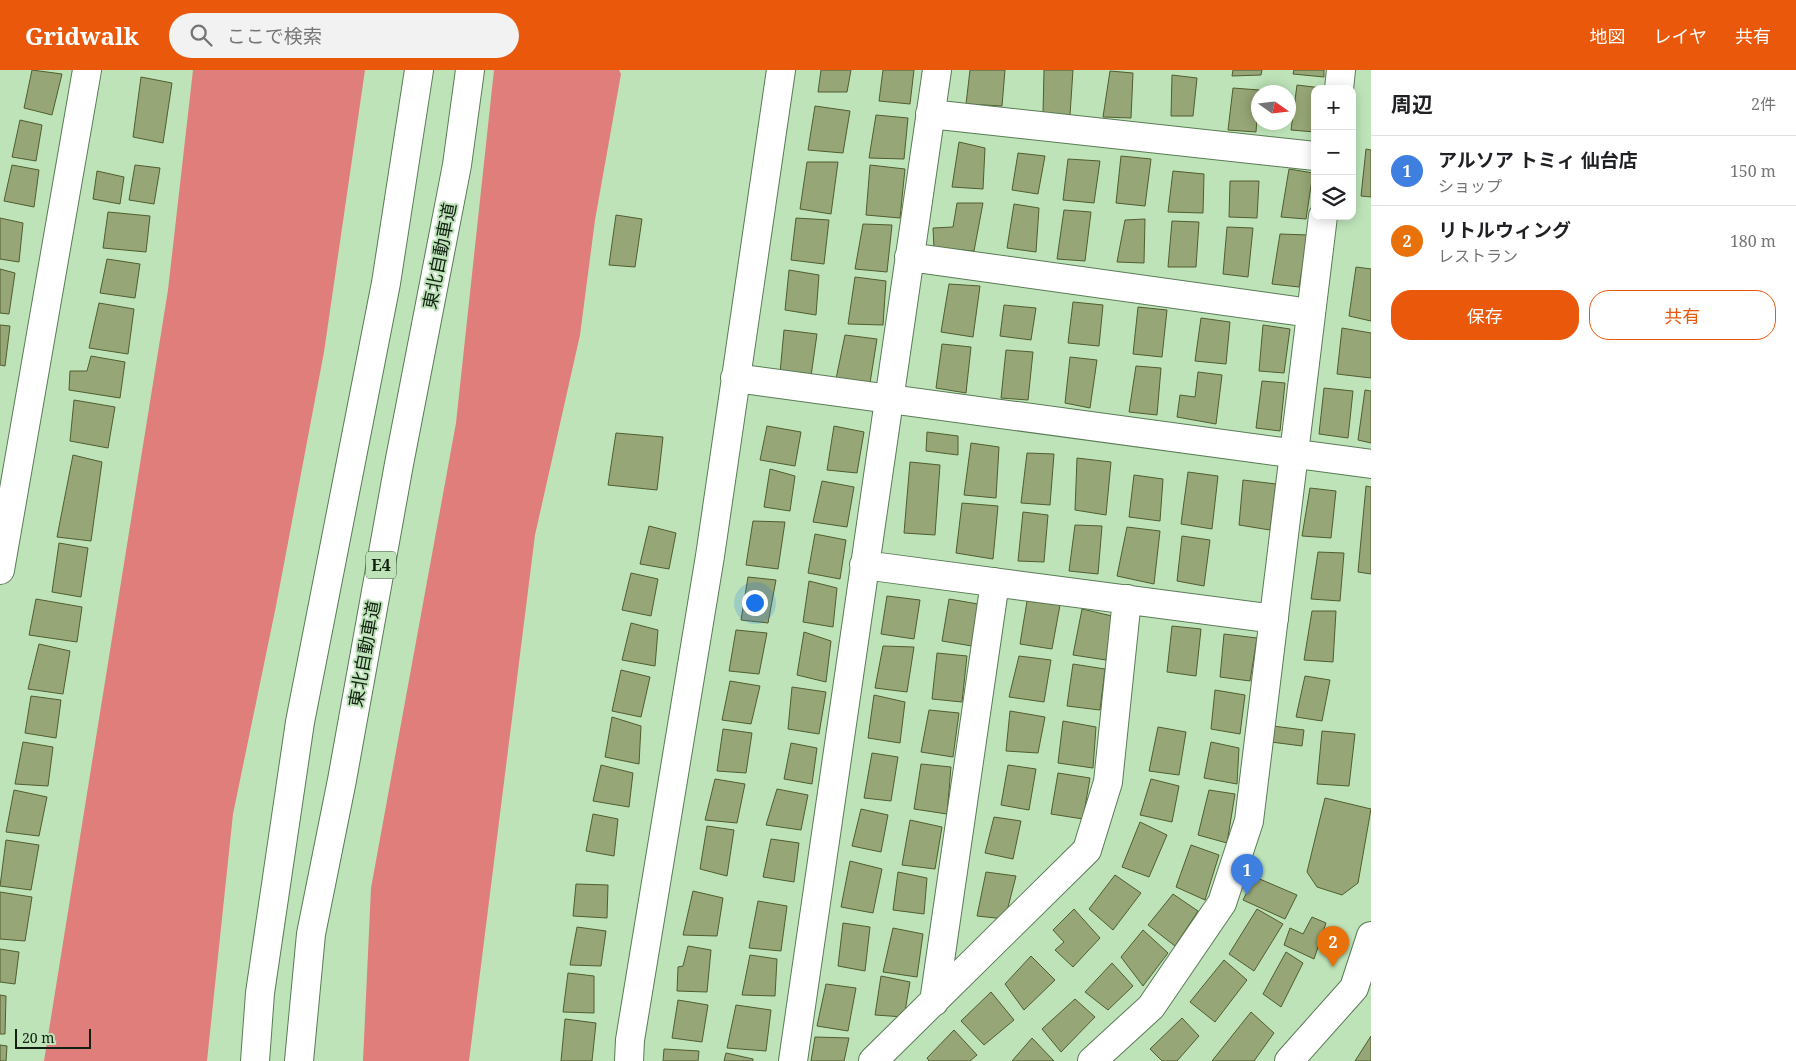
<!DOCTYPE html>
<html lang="ja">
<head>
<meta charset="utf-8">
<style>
  :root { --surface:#fff; --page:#f2f2f2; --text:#202124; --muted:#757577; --line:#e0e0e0; --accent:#ea580c }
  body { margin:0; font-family:"Noto Serif","Noto Sans JP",serif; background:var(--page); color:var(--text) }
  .controls { position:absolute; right:15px; top:15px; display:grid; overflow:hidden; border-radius:10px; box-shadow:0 2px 12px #0003 }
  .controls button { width:45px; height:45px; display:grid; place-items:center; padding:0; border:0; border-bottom:1px solid var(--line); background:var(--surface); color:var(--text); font:25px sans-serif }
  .compass { position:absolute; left:1251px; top:15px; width:45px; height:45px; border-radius:50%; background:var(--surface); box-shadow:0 2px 12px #0003; rotate:104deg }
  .scale { position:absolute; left:15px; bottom:12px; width:76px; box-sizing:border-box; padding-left:5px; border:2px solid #122011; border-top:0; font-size:14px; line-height:18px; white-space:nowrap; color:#122011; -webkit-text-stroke:4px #bee3b9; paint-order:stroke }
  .you { position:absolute; left:754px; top:532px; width:18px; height:18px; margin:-12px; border:4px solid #fff; border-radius:50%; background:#1a73e8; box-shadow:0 0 0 8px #1a73e833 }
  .badge { display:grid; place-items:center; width:32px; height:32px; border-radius:50%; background:var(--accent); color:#fff; font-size:16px; font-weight:700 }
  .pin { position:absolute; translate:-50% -41px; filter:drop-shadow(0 1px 2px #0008) }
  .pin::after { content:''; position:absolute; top:26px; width:18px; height:15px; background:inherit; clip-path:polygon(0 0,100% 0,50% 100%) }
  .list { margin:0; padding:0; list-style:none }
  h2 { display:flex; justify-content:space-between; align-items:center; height:65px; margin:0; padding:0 20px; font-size:21px }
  h2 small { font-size:16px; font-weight:400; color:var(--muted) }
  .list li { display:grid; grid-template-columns:32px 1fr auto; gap:15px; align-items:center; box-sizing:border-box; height:70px; padding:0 20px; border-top:1px solid var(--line) }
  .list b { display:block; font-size:19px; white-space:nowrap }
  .list p { margin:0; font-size:16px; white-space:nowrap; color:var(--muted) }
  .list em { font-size:16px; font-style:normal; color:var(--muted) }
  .actions { display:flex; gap:10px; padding:15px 20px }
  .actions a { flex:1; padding:11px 0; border:1px solid var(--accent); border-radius:20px; text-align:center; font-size:18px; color:var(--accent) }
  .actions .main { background:var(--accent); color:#fff }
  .icon { flex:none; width:28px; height:28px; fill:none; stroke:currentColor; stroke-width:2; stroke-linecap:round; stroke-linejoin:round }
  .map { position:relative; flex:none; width:1371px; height:991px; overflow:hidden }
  header { display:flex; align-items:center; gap:30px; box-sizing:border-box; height:70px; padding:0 25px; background:var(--accent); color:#fff }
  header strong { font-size:24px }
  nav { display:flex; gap:28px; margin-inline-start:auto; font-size:18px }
  .search { width:350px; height:45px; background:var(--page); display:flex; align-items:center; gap:12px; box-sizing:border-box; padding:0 18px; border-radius:28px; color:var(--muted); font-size:19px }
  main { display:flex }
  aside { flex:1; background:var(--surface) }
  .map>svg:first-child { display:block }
  .forest { fill:#e07e7c }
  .building { fill:#97a676; stroke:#505d2f }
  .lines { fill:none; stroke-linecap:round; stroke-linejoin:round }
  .minor-casing { stroke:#597b55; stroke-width:30 }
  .tertiary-casing { stroke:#597b55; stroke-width:30 }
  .motorway-casing { stroke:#597b55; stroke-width:30 }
  .minor { stroke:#fff; stroke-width:28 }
  .tertiary { stroke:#fff; stroke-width:28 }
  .motorway { stroke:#fff; stroke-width:28 }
  .labels { text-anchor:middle; stroke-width:4; stroke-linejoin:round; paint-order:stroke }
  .shield { fill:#bee3b9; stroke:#465a43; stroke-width:1 }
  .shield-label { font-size:16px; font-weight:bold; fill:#122011 }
  .street-label { font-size:18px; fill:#122011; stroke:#bee3b9 }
</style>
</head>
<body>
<header>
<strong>Gridwalk</strong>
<div class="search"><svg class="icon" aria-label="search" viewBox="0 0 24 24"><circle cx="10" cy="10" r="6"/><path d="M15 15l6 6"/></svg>ここで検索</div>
<nav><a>地図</a><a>レイヤ</a><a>共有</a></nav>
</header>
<main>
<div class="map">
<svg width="1371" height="991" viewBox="0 0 1371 991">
  <rect width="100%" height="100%" fill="#bee3b9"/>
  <path class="forest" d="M193,0H365L324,282L276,536L233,744L207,991H44L168,220Z
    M494,0H619L621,4L595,150L580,265L535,465L469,991H363L371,818L456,353Z"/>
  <path class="building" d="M32,0L62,4L52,45L24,38Z
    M821,0H851L847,22H818Z
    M883,0H914L910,34L879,31Z
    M970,0H1005L1002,36L966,34Z
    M1044,0H1073L1070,45L1043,44Z
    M1233,0H1262L1261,5L1232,6Z
    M1294,0H1324V7L1293,4Z
    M1110,1L1133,3L1131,48L1103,47Z
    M1172,5L1197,8L1193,46H1171Z
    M141,7L172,13L163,73L133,67Z
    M1297,15L1322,18L1315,19V62L1291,60Z
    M1233,18L1259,20L1256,62L1228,60Z
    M815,36L850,41L843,83L808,80Z
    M876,45L908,48L904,89L869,88Z
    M20,50L42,55L36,91L12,87Z
    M959,72L985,78L983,119L952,117Z
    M1366,79L1371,80V127L1361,126Z
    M1018,83L1045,86L1038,124L1012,120Z
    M1121,86L1151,89L1145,136L1116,133Z
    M1068,89L1100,91L1094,133L1063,130Z
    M807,92H838L831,144L800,139Z
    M12,95L39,100L34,137L4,131Z
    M135,95L160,98L154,134L129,130Z
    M870,95L905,99L900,148L866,145Z
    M1289,99L1313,103L1306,149L1281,147Z
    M97,101L124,107L120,134L93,129Z
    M1173,101L1204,104L1203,143L1168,142Z
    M1230,111H1259L1257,148L1229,147Z
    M957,133H983L974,181L934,178L933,158L953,157Z
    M1014,134L1039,138L1036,182L1007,178Z
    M1064,140L1091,142L1085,191L1057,189Z
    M108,142L150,146L146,182L103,178Z
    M616,145L642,149L635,197L609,195Z
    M0,148L23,153L19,192L0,189Z
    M796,148L829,150L824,194L791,190Z
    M1145,149L1144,193L1117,192L1125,150Z
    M1172,151L1199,152L1196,197H1168Z
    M863,154L892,155L887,202L855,199Z
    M1227,157L1253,158L1248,207L1223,204Z
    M1280,164L1308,165L1299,217L1272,214Z
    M107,189L140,194L135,228L100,223Z
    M1356,197L1371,199V251L1349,246Z
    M0,199L15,203L9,244L0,243Z
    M789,200L819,205L816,245L785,240Z
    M855,207L886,211L883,255L848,254Z
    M949,214L980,216L973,267L941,262Z
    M1073,232L1103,235L1099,276L1068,273Z
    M99,233L134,239L128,284L89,278Z
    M1004,235L1036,238L1031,270L1000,266Z
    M1138,237L1167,240L1162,287L1133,284Z
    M1201,248L1230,252L1226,294L1195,291Z
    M0,255L10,256L5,296L0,295Z
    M1263,255L1290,259L1284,303L1259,301Z
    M1342,258L1371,263V308L1337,304Z
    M784,260L817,264L811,306L780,303Z
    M845,265L877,269L870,313L836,309Z
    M942,274L971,277L966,323L936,318Z
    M1006,280L1033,282L1028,330L1001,328Z
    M91,286L125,292L120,328L69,320L70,301H87Z
    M1070,287L1097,290L1090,338L1065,333Z
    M1136,296L1161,298L1157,345L1129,342Z
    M1198,302L1222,305L1216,354L1177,347L1180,325L1195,327Z
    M1262,311L1285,313L1280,361L1256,358Z
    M1324,318L1353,321L1348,368L1319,364Z
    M1365,320L1371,321V373L1358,370Z
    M74,330L115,337L108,378L70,371Z
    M767,356L801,362L795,396L760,390Z
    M834,356L864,362L857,403L827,400Z
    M927,362L958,366V385L926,381Z
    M616,363L663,367L657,420L608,415Z
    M971,373L999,377L996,428L964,425Z
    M1027,383L1054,384L1050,435L1021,433Z
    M73,385L102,392L91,471L57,467Z
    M1077,388L1111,392L1106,445L1075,440Z
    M910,392L940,395L935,465L904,463Z
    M770,399L795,406L790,441L764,437Z
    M1188,402L1218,406L1212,459L1181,454Z
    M1134,405L1163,409L1160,451L1129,447Z
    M1243,410L1276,414L1270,460L1239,455Z
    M822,411L854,417L847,457L813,452Z
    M1366,416L1371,417V504L1358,502Z
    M1310,418L1336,421L1331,468L1302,466Z
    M962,433L998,436L993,489L956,483Z
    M1023,442L1048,445L1044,492L1018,491Z
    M753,451L785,452L778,499L746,495Z
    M1075,455L1102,456L1098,504L1069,501Z
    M649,456L676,463L669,499L640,494Z
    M1127,457L1160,461L1154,514L1117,506Z
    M815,464L846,470L840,509L808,503Z
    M1182,466L1210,470L1204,516L1177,511Z
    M59,473L88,478L81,527L52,522Z
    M1318,482L1344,483L1340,531L1311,529Z
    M631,503L658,509L651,546L622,540Z
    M748,507L776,510L768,553L741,550Z
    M809,511L837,518L833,557L803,552Z
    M887,526L920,530L914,569L881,564Z
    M36,529L82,537L77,572L29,565Z
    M949,529L978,534L972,576L942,571Z
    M1027,531L1060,535L1052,579L1020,574Z
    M1082,539L1112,546L1106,590L1073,585Z
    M1312,541H1336L1333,592L1304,590Z
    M631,553L658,560L655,596L622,590Z
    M1172,556L1201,559L1196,606L1167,602Z
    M736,560L767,563L759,604L729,601Z
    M804,562L831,571L826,612L797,605Z
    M1224,564L1257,568L1250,611L1220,607Z
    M39,574L70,581L63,624L28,619Z
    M883,576L914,577L907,622L875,618Z
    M937,583L967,586L962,632L932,629Z
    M1019,586L1051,590L1044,632L1009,627Z
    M1073,594L1105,599L1100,640L1067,636Z
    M621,600L650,607L641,647L612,641Z
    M1305,606L1330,610L1322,651L1296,647Z
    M730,611L760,616L751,654L722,650Z
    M792,617L826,622L819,664L788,659Z
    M1215,620L1245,625L1240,664L1211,659Z
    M874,625L905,632L900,673L868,668Z
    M31,626L61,630L56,668L25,663Z
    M929,640L959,643L953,687L921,682Z
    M1010,641L1045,647L1038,683L1006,681Z
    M612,647L641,656L639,694L605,687Z
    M1063,651L1096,657L1093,698L1058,693Z
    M1273,656L1304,660L1302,676L1271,672Z
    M1158,657L1186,662L1179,705L1149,701Z
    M723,659L752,663L746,703L717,701Z
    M1322,661L1355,664L1349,716L1317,714Z
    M23,672L53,677L48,716L15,714Z
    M1211,672L1239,678L1237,714L1204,708Z
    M791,673L817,678L812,714L784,709Z
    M872,683L898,687L891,731L864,728Z
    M921,694L951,697L947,744L914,739Z
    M601,695L633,703L629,737L593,731Z
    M1008,695L1036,699L1029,740L1001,735Z
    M1058,703L1090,708L1083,749L1051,744Z
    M715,709L745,714L737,753L705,750Z
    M1151,709L1179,716L1172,752L1140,745Z
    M777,719L808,725L801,760L766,755Z
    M14,720L47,727L39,766L6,762Z
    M1209,720L1235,724L1227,773L1198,765Z
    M1325,728L1371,739L1358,813L1342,825L1317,817L1307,802Z
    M861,739L888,745L881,782L852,776Z
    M593,744L618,749L614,786L586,781Z
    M994,747L1021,751L1013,789L985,783Z
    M910,750L942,757L935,799L902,795Z
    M1140,752L1167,765L1149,807L1122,797Z
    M707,756L734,760L727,806L700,799Z
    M771,769L799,773L794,812L763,807Z
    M6,770L39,775L31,820L0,816Z
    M1191,775L1219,785L1205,830L1176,817Z
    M850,791L882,799L873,843L841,837Z
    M898,802L927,808L924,844L893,840Z
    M986,802L1016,806L1005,849L977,846Z
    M1115,805L1141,823L1113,860L1089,839Z
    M1255,807L1297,825L1285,849L1243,830Z
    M576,814L608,815L607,848L573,846Z
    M693,821L723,828L717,866L683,865Z
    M0,822L32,827L25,871L0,869Z
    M1173,824L1198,841L1175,876L1148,855Z
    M758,831L787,836L781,881L749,878Z
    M1074,839L1100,868L1073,897L1055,880L1064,872L1053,860Z
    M1257,839L1283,854L1254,901L1229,884Z
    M1312,847L1326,853L1314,889L1284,875L1290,858L1303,864Z
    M843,853L870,857L865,901L838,896Z
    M577,857L606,861L601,896L570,895Z
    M893,858L923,864L917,907L883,902Z
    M1143,860L1168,883L1143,916L1121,887Z
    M688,876L711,880L707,922L677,921L678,897L683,896Z
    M0,879L19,882L15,914L0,912Z
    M1286,882L1303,893L1281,937L1263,924Z
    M750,885L777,889L775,926L742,925Z
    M1031,886L1055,910L1024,940L1005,914Z
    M1224,890L1247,910L1215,952L1190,932Z
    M1112,893L1133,916L1108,940L1085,922Z
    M568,903L594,906V943L563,942Z
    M881,906L910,912L904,947L875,945Z
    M826,914L856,918L848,961L817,956Z
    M991,922L1014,950L984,975L961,951Z
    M0,925L6,926L5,964H0Z
    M1075,929L1095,947L1061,982L1042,959Z
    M678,930L708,935L702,972L672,968Z
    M736,935L771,940L766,981L727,978Z
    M1251,942L1274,963L1254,991H1212Z
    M1182,948L1199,966L1177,991H1162L1150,979Z
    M565,949L596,953L592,991H561Z
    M954,960L977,985L970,991H929L927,988Z
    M1371,966V991H1355Z
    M815,967L849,968L844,991H811Z
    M1032,968L1054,991H1012Z
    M0,975L7,976L6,991H0Z
    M664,979L699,981L698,991H663Z
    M726,983L753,989V991H724Z"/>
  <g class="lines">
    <g class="minor-casing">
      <path id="minor" d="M1339,19L1341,0
        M930,44L1315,86
        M909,187L1311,243
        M735,308L1371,394
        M864,495L1274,549
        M0,500L87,0
        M934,932L995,512
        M629,991L630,970L710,486L781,0
        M793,991L937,0
        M873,991L1087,780L1108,712L1127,529
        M1092,991L1151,937L1222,833L1249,751L1323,146"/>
    </g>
    <g class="tertiary-casing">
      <path id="tertiary" d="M1289,991L1354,918L1371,866"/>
    </g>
    <g class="motorway-casing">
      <path id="motorway" d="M255,991L260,923L300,652L386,213L419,0
        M299,991L311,864L342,710L399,394L457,95L470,0"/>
    </g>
    <use href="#minor" class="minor"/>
    <use href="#tertiary" class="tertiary"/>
    <use href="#motorway" class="motorway"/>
  </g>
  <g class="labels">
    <rect class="shield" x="366" y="481.5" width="30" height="27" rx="4"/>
    <g class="shield-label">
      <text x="381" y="501">E4</text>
    </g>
    <g class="street-label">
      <text transform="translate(440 186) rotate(-79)" y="6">東北自動車道</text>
      <text transform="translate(365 584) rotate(-80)" y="6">東北自動車道</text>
    </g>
  </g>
</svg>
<div class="controls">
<button>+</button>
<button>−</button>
<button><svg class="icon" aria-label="layers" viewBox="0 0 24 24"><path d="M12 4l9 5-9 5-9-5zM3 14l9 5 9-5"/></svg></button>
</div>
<svg class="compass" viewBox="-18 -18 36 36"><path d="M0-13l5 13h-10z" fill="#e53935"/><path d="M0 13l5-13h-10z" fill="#757577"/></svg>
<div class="scale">20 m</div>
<div class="you"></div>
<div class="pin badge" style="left:1247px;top:825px;background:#3f7fe0">1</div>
<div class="pin badge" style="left:1333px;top:897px;background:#e8710a">2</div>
</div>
<aside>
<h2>周辺<small>2件</small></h2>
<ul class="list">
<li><span class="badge" style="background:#3f7fe0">1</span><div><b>アルソア トミィ 仙台店</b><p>ショップ</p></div><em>150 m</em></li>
<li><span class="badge" style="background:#e8710a">2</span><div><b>リトルウィング</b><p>レストラン</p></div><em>180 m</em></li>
</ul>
<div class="actions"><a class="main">保存</a><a>共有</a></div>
</aside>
</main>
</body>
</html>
